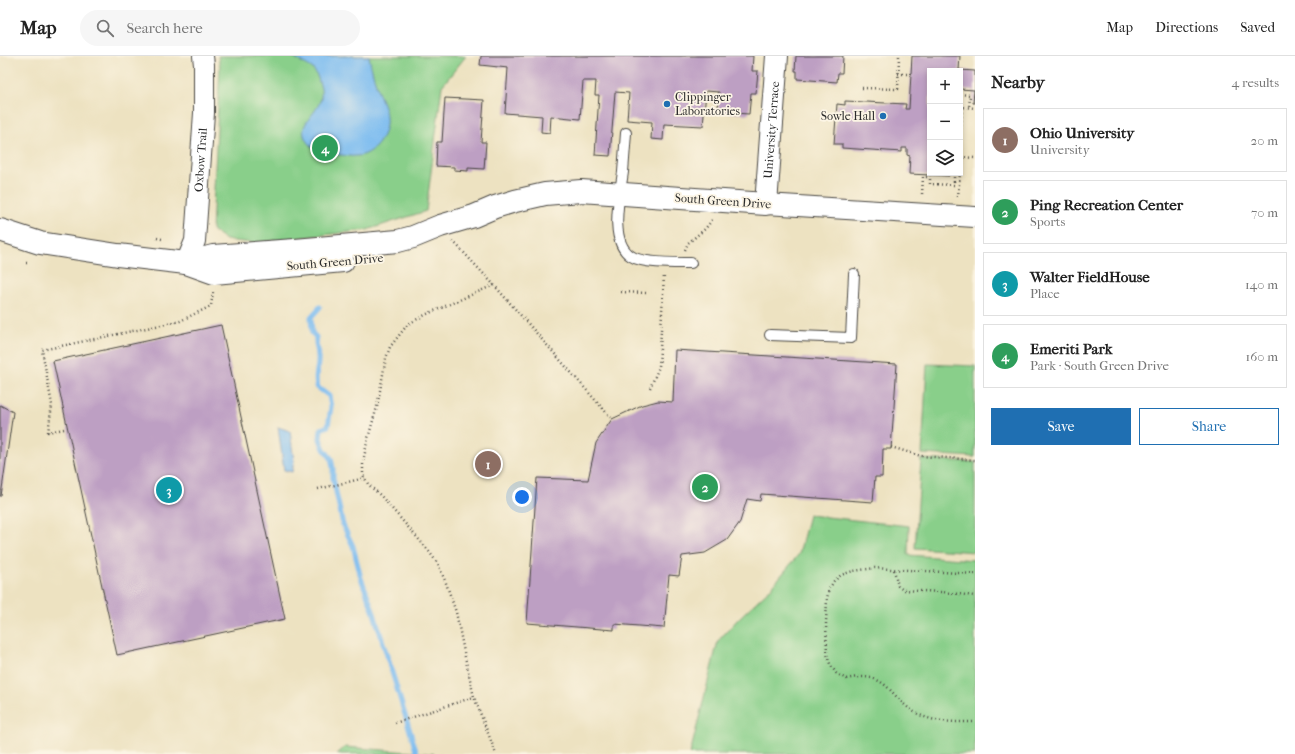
<!DOCTYPE html>
<html lang="en">
<head>
<meta charset="utf-8">
<style>
  :root { --surface:#fff; --page:#f6f6f6; --text:#222; --muted:#767676; --line:#e0e0e0; --accent:#1f6fb2 }
  body { margin:0; font-family:"IM FELL French Canon",serif; background:var(--page); color:var(--text) }
  .controls { position:absolute; right:12px; top:12px; display:grid; overflow:hidden; border-radius:0px; box-shadow:0 2px 6px #0003 }
  .controls button { width:36px; height:36px; display:grid; place-items:center; padding:0; border:0; border-bottom:1px solid var(--line); background:var(--surface); color:var(--text); font:20px sans-serif }
  .you { position:absolute; left:522px; top:441px; width:14px; height:14px; margin:-10px; border:3px solid #fff; border-radius:50%; background:#1a73e8; box-shadow:0 0 0 6px #1a73e833 }
  .badge { display:grid; place-items:center; width:26px; height:26px; border-radius:50%; background:var(--accent); color:#fff; font-size:13px; font-weight:700 }
  .pin { position:absolute; translate:-50% -50%; border:2px solid #fff; box-shadow:0 1px 4px #0006 }
  .list { margin:0; padding:0; list-style:none }
  h2 { display:flex; justify-content:space-between; align-items:center; height:52px; margin:0; padding:0 16px; font-size:17px }
  h2 small { font-size:13px; font-weight:400; color:var(--muted) }
  .list li { display:grid; grid-template-columns:26px 1fr auto; gap:12px; align-items:center; box-sizing:border-box; height:64px; margin:0 8px 8px; padding:0 8px; border:1px solid var(--line); border-radius:0px }
  .list b { display:block; font-size:15px; white-space:nowrap }
  .list p { margin:0; font-size:13px; white-space:nowrap; color:var(--muted) }
  .list em { font-size:13px; font-style:normal; color:var(--muted) }
  .actions { display:flex; gap:8px; padding:12px 16px }
  .actions a { flex:1; padding:9px 0; border:1px solid var(--accent); border-radius:0px; text-align:center; font-size:14px; color:var(--accent) }
  .actions .main { background:var(--accent); color:#fff }
  .icon { flex:none; width:22px; height:22px; fill:none; stroke:currentColor; stroke-width:2; stroke-linecap:round; stroke-linejoin:round }
  .map { position:relative; flex:none; width:975px; height:698px; overflow:hidden }
  header { display:flex; align-items:center; gap:24px; box-sizing:border-box; height:56px; padding:0 20px; background:var(--surface); border-bottom:1px solid var(--line) }
  header strong { font-size:19px }
  nav { display:flex; gap:22px; margin-inline-start:auto; font-size:14px }
  .search { width:280px; height:36px; background:var(--page); display:flex; align-items:center; gap:10px; box-sizing:border-box; padding:0 14px; border-radius:22px; color:var(--muted); font-size:15px }
  main { display:flex }
  aside { flex:1; background:var(--surface) }
  .map>svg:first-child { display:block }
  .green { fill:#89cf8a; stroke:#5a7d5a }
  .water { fill:#7cbcf0; stroke:#54748e }
  .lines { fill:none; stroke-linecap:round; stroke-linejoin:round }
  .stream { stroke:#7cbcf0; stroke-width:5 }
  .building { fill:#bd9fc3 }
  .service-casing { stroke:#484642; stroke-width:12 }
  .minor-casing { stroke:#484642; stroke-width:22 }
  .tertiary-casing { stroke:#484642; stroke-width:24 }
  .path { stroke:#484642; stroke-width:2.5; stroke-dasharray:1 3; stroke-linecap:butt }
  .service { stroke:#fff; stroke-width:10 }
  .minor { stroke:#fff; stroke-width:20 }
  .tertiary { stroke:#fff; stroke-width:22 }
  .poi-dot { fill:#1f6fb2; stroke:#fcf5e5; stroke-width:1.5 }
  .labels { text-anchor:middle; stroke-width:3.5; stroke-linejoin:round; paint-order:stroke }
  .poi-label { font-size:12px; fill:#2b2b2b; stroke:#fcf5e5; text-anchor:start }
  .street-label { font-size:12px; fill:#2b2b2b; stroke:#fcf5e5 }
</style>
</head>
<body>
<header>
<strong>Map</strong>
<div class="search"><svg class="icon" aria-label="search" viewBox="0 0 24 24"><circle cx="10" cy="10" r="6"/><path d="M15 15l6 6"/></svg>Search here</div>
<nav><a>Map</a><a>Directions</a><a>Saved</a></nav>
</header>
<main>
<div class="map">
<svg width="975" height="698" viewBox="0 0 975 698">
  <rect width="100%" height="100%" fill="#fcf5e5"/>
  <filter id="ink" filterUnits="userSpaceOnUse"><feTurbulence type="fractalNoise" baseFrequency=".025" numOctaves="2"/><feDisplacementMap in="SourceGraphic" scale="8" xChannelSelector="R" yChannelSelector="G"/><feConvolveMatrix kernelMatrix="1 2 1 2 8 2 1 2 1" color-interpolation-filters="sRGB"/></filter>
  <filter id="wash" filterUnits="userSpaceOnUse"><feTurbulence type="fractalNoise" baseFrequency=".012" numOctaves="4" result="noise"/><feDisplacementMap in="SourceGraphic" scale="16" xChannelSelector="R" yChannelSelector="G"/><feGaussianBlur stdDeviation="0.9" result="paint"/><feColorMatrix in="noise" values="0 0 0 0 0 0 0 0 0 0 0 0 0 0 0 0 0 1.4 0 .05"/><feComposite in="paint" operator="in"/></filter>
  <g filter="url(#wash)">
    <rect width="100%" height="100%" fill="#ede2c1"/>
    <path class="green" d="M218,0H466L442,30L426,155L367,174L252,187L226,184L212,174L220,11Z
      M927,308L975,310V401L922,398Z
      M921,403L975,406V496L915,492Z
      M809,459L909,470L908,499L975,504V698H690L718,585L739,562L770,533L799,498Z
      M345,691L434,698H337Z"/>
    <path class="water" d="M292,0H369C371,13 375,25 379,38C382,45 386,54 386,61C388,79 374,100 356,100C351,101 345,99 341,99C328,97 312,96 306,84C296,67 319,58 321,41C322,36 321,31 319,26C318,21 316,17 313,13C308,9 298,5 292,0Z
      M278,371L290,375L294,405L292,416L284,414Z"/>
    <g class="lines">
      <path class="stream" d="M320,251L311,261L312,277L316,281C315,288 318,294 318,301C319,313 314,317 317,331L329,340L331,351L328,370L321,373L320,383L324,393L331,402L333,412V422L343,469L353,490L361,522L373,554L417,698"/>
    </g>
    <g id="blocks">
      <path class="building" d="M481,0H753L752,15H758L756,37H751L749,58L718,56L719,36L706,35L703,70L664,68L663,84L651,83L652,66L627,64L629,37L615,36L610,100L595,99L599,39H595L596,25H583L580,63L551,60L550,77L541,76L542,60L505,57L508,12L480,9Z
        M796,0H843L842,17H838L837,26L797,23V15H795Z
        M912,0H960L959,14L975,15V47H973L974,34L960,33V15H930V117H949V120L909,118L910,100L907,99V92H902V96L842,92V88H834L837,48L845,49V45L906,48L905,53H909Z
        M445,42L484,44L481,86H486L484,113L468,112V115L454,114V111L436,110L437,86H442Z
        M221,269L285,563L117,599L53,305Z
        M675,294L897,308L891,393H883L882,421H875L873,446L761,438L760,445L747,443L740,466L727,484L705,497L682,500L679,520L669,519L664,572L614,568V574L527,567L537,422L588,424L596,387L612,363L642,349L658,345L673,346Z
        M0,349L13,356L1,440H0Z"/>
    </g>
  </g>
  <g filter="url(#ink)">
    <use href="#blocks" fill-opacity="0" stroke="#484642" stroke-width="1"/>
    <g class="lines">
      <g class="service-casing">
        <path id="service" d="M626,77C625,90 624,103 623,116C620,139 608,185 631,200C643,208 676,207 691,207
          M770,279L851,282L854,218"/>
      </g>
      <g class="minor-casing">
        <g id="minor">
          <path d="M766,148L975,161"/>
          <path id="s1" d="M186,207L195,185L204,57V9L203,0"/>
        </g>
      </g>
      <g class="tertiary-casing">
        <g id="tertiary">
          <path d="M0,174L40,187L118,199L186,207L214,217L343,205"/>
          <path id="s2" d="M186,207L213,200L295,194L398,185L413,181L440,170L474,160L495,151L515,145L545,138L581,135L766,148L777,0"/>
        </g>
      </g>
      <path class="path" d="M898,18H911
        M862,32L898,33L899,0
        M960,38L970,39L969,52
        M960,89L962,51L975,52
        M960,99V114
        M961,101L975,102
        M930,119V128L954,129V117
        M922,138L923,121H930
        M958,141L960,117
        M157,182L162,183
        M453,185L494,229L612,363
        M685,194L688,187L705,173L712,164
        M26,207H27
        M494,229L427,258L408,268L397,282L390,291L386,302L377,351L368,382L363,406V419L368,428L381,440L428,494L438,508L446,527L456,556L465,601L474,641L496,698
        M621,236L648,237
        M650,332L659,311L664,219
        M64,373L48,376L52,349L42,294L180,265L211,250L213,236
        M891,391L921,400L975,404
        M318,433L365,422
        M894,514L898,530L903,534L942,536L975,540
        M975,518L875,512L853,515L841,519L834,525L829,533L827,542L826,568L827,598L830,608L836,617L846,623C891,613 888,644 920,659C937,667 957,666 975,666
        M395,667L474,641"/>
      <use href="#service" class="service"/>
      <use href="#minor" class="minor"/>
      <use href="#tertiary" class="tertiary"/>
    </g>
  </g>
  <g class="poi-dot">
    <circle cx="667" cy="48" r="4"/>
    <circle cx="883" cy="60" r="4"/>
  </g>
  <g class="labels">
    <g class="poi-label">
      <text x="675" y="45">Clippinger<tspan x="675" dy="14">Laboratories</tspan></text>
      <text x="875" y="64" text-anchor="end">Sowle Hall</text>
    </g>
    <g class="street-label">
      <text dy="4" stroke="none"><textPath href="#s2" startOffset="664">University Terrace</textPath></text>
      <text dy="4" stroke="none"><textPath href="#s1" startOffset="105">Oxbow Trail</textPath></text>
      <text transform="translate(723 145) rotate(4)" y="4">South Green Drive</text>
      <text transform="translate(335 206) rotate(-5)" y="4">South Green Drive</text>
    </g>
  </g>
</svg>
<div class="controls">
<button>+</button>
<button>−</button>
<button><svg class="icon" aria-label="layers" viewBox="0 0 24 24"><path d="M12 4l9 5-9 5-9-5zM3 14l9 5 9-5"/></svg></button>
</div>
<div class="you"></div>
<div class="pin badge" style="left:488px;top:408px;background:#8d6e63">1</div>
<div class="pin badge" style="left:705px;top:431px;background:#2e9e5b">2</div>
<div class="pin badge" style="left:169px;top:434px;background:#0f9aa8">3</div>
<div class="pin badge" style="left:325px;top:92px;background:#2e9e5b">4</div>
</div>
<aside>
<h2>Nearby<small>4 results</small></h2>
<ul class="list">
<li><span class="badge" style="background:#8d6e63">1</span><div><b>Ohio University</b><p>University</p></div><em>20 m</em></li>
<li><span class="badge" style="background:#2e9e5b">2</span><div><b>Ping Recreation Center</b><p>Sports</p></div><em>70 m</em></li>
<li><span class="badge" style="background:#0f9aa8">3</span><div><b>Walter FieldHouse</b><p>Place</p></div><em>140 m</em></li>
<li><span class="badge" style="background:#2e9e5b">4</span><div><b>Emeriti Park</b><p>Park · South Green Drive</p></div><em>160 m</em></li>
</ul>
<div class="actions"><a class="main">Save</a><a>Share</a></div>
</aside>
</main>
</body>
</html>
